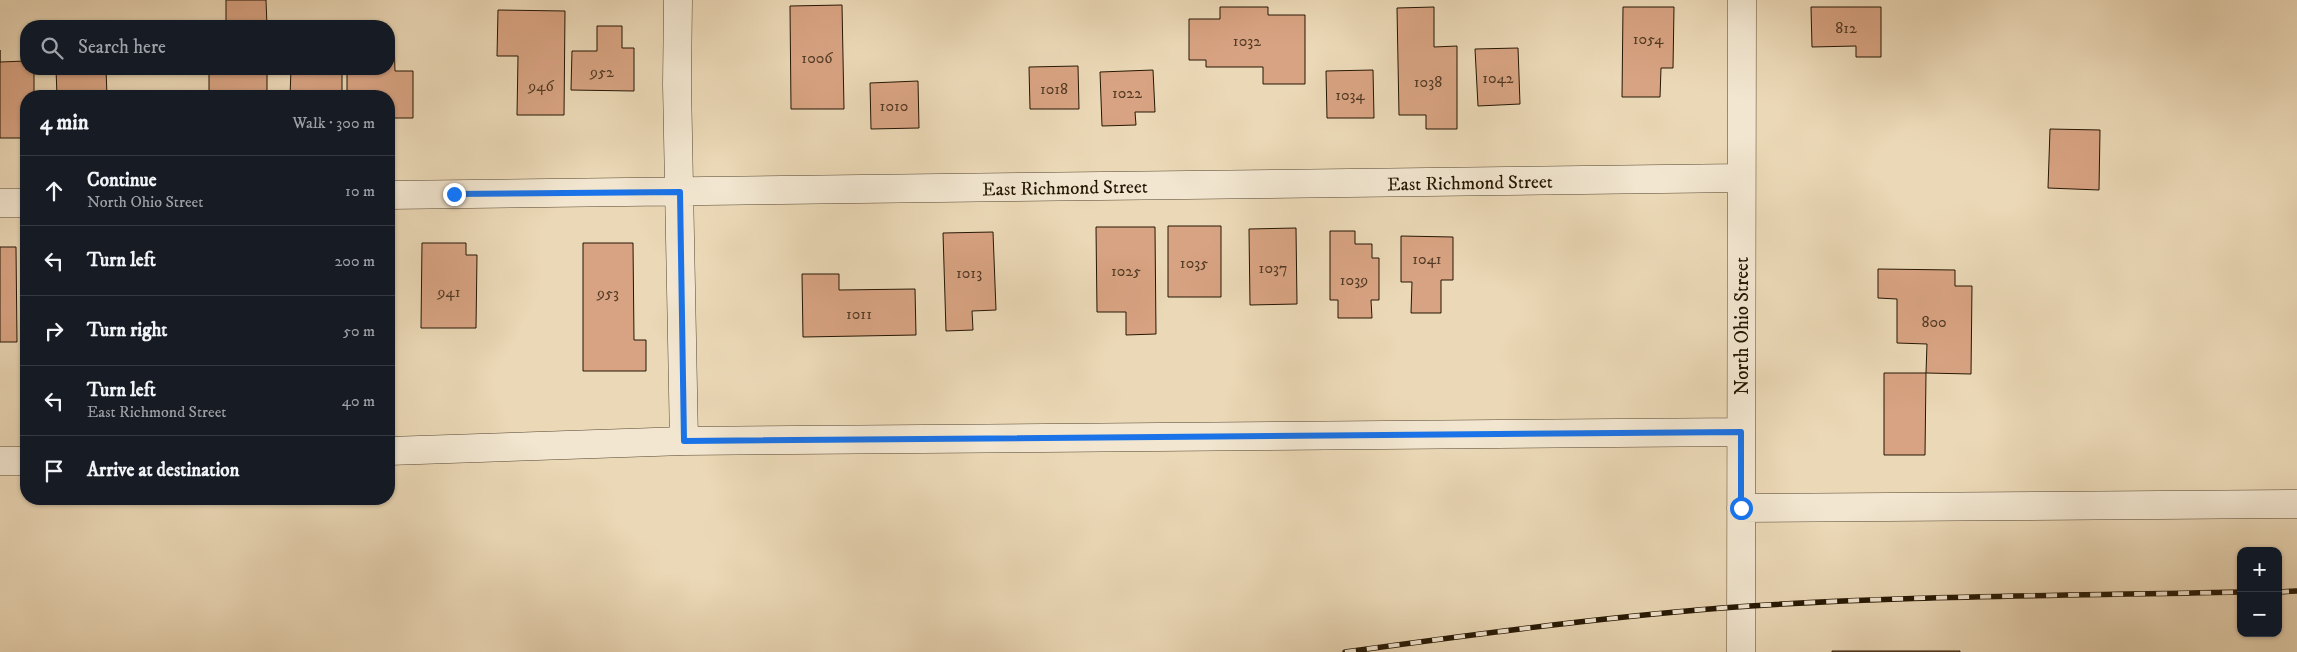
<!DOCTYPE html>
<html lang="en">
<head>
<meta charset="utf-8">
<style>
  :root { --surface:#171b24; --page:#242831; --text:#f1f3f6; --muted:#9ea1a6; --line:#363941 }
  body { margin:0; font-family:"IM FELL DW Pica",serif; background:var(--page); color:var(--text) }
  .controls { position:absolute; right:15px; bottom:15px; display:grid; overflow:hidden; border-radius:10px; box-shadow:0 1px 4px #0004 }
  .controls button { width:45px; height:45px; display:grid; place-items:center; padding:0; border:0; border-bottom:1px solid var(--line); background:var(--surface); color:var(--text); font:25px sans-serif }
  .stop { position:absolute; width:15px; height:15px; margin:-11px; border:4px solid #1a73e8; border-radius:50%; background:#fff }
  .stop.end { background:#1a73e8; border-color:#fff; box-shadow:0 1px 5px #0008 }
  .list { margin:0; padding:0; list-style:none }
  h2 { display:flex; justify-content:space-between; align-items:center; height:65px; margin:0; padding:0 20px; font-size:21px }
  h2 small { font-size:16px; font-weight:400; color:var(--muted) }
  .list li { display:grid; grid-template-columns:32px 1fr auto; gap:15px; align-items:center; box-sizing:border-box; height:70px; padding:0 20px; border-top:1px solid var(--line) }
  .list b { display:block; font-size:19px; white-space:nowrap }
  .list p { margin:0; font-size:16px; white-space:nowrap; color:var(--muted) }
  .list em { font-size:16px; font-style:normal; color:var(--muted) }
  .icon { flex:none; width:28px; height:28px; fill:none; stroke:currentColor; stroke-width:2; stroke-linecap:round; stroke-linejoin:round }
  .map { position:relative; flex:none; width:2297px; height:652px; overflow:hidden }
  .search { position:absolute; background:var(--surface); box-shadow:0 1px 4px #0004; left:20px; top:20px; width:375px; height:55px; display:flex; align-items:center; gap:12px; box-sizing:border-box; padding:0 18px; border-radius:20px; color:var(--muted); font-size:19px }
  .panel { position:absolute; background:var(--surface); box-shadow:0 1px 4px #0004; left:20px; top:90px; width:375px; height:415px; border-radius:20px }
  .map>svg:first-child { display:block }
  .building { fill:#d8a382; stroke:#251704 }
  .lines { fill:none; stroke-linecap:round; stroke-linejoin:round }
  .minor-casing { stroke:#564730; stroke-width:29 }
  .minor { stroke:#f2e6d0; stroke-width:28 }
  .rail-casing { stroke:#251704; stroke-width:5.5 }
  .rail { stroke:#f2e6d0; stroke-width:4; stroke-dasharray:11; stroke-linecap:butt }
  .route { stroke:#1a73e8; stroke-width:6 }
  .labels { text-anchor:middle; stroke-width:5; stroke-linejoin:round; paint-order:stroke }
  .number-label { font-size:16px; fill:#523a24 }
  .street-label { font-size:19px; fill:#251704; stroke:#f2e6d0 }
</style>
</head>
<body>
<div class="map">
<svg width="2297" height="652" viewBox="0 0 2297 652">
  <rect width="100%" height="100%" fill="#ebd8b6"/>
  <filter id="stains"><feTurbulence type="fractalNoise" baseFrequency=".004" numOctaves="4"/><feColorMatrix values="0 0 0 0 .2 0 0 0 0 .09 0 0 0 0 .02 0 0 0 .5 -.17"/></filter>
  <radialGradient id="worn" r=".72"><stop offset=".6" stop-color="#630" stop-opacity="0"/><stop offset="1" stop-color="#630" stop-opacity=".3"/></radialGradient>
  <path class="building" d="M226,0H266L267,26H226Z
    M842,5L844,109H791L790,6Z
    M1220,7H1268V15H1305V84H1263V67H1206V60H1189V19H1220Z
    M1434,7V47L1457,46V129H1426V115H1399L1397,8Z
    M1623,7H1674L1673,68H1661L1660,97H1622Z
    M1811,7H1881V57H1856V46L1812,47Z
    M498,10L565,11L564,115H517L518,56H497Z
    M597,26H622V48H634V91L571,90L572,51H597Z
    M389,42H394L395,71H413V118H389V96H347V69H389Z
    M1518,48L1520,104L1478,106L1475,49Z
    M0,50V62L26,61V69H34V96H26V113H22L23,138H0Z
    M1078,66L1079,109H1030L1029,67Z
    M56,69H106L107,96H57Z
    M209,69H267V96H209Z
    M291,69H342V96H290Z
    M1153,70L1155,112H1135L1136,125L1102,126L1100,72Z
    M1373,70L1374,118H1327L1326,71Z
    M918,81L919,128L871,129L870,83Z
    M2050,129L2100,130L2099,190L2048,188Z
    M1168,226H1221V297H1168Z
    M1096,227H1155L1156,334L1126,335V312H1097Z
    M1296,228L1297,304L1250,305L1249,229Z
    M1330,231H1355V244H1372V258H1379V300H1371L1372,318H1338V300H1330Z
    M993,232L996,310L972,311L973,330L946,331L943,233Z
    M1401,236L1453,237V280H1441V313H1411L1412,282H1401Z
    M422,243H466V255H477L476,328H421Z
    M583,243H633L634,340H646V371H583Z
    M0,247H16L17,342H0Z
    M1878,269L1955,270V286H1972L1971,374L1926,373L1927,344L1897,343V299L1878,298Z
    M802,274H839V290L915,289L916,335L803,337Z
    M1884,373H1926L1925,455H1884Z
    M1832,651H1960V652H1832Z"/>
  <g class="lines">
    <g class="minor-casing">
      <path id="minor" d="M678,0L677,84L684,441
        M389,195L1741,178
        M0,203H26
        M389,451L684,441L1741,432
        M0,461H26
        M1741,508L2297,504
        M1741,652L1742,0"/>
    </g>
    <use href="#minor" class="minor"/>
    <g class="rail-casing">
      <path id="rail" d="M2278,592L2297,591
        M1345,652C1470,635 1596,618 1722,608C1894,595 2068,596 2241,592"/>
    </g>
    <use href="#rail" class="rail"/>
  </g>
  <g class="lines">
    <path class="route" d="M454,194L680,192L684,441L1741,432V508"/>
  </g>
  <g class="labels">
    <g class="number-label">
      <text x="1846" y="33">812</text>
      <text x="1648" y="44">1054</text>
      <text x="1247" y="46">1032</text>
      <text x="817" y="63">1006</text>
      <text x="602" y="77">952</text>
      <text x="1498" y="83">1042</text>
      <text x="1428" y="87">1038</text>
      <text x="541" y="91">946</text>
      <text x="1054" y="94">1018</text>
      <text x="1127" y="98">1022</text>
      <text x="1350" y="100">1034</text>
      <text x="894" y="111">1010</text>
      <text x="1427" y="264">1041</text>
      <text x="1194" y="268">1035</text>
      <text x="1273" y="273">1037</text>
      <text x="1126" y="276">1025</text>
      <text x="969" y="278">1013</text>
      <text x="1354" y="285">1039</text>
      <text x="449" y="297">941</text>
      <text x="608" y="298">953</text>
      <text x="859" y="319">1011</text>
      <text x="1934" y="327">800</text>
    </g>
    <g class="street-label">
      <text transform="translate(1470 182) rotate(-1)" y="7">East Richmond Street</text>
      <text transform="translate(1065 187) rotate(-1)" y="7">East Richmond Street</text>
      <text transform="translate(1741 326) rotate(-90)" y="7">North Ohio Street</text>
    </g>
  </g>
  <rect width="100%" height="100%" filter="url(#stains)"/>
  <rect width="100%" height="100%" fill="url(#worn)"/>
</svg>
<div class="controls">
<button>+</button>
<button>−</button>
</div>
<div class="stop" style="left:1741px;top:508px"></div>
<div class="stop end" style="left:454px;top:194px"></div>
<div class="search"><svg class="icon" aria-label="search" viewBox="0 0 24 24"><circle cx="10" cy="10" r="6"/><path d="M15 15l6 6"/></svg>Search here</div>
<section class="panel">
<h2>4 min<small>Walk · 300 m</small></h2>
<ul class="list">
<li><svg class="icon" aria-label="ahead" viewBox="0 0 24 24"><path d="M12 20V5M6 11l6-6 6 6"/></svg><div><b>Continue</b><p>North Ohio Street</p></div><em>10 m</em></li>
<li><svg class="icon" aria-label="left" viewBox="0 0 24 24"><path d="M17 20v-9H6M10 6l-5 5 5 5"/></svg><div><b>Turn left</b></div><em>200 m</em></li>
<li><svg class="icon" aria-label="right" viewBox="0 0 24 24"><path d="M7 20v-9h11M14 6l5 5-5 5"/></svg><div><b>Turn right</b></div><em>50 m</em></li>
<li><svg class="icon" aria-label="left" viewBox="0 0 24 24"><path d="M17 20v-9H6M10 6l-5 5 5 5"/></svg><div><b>Turn left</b><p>East Richmond Street</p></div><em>40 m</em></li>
<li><svg class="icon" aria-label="arrive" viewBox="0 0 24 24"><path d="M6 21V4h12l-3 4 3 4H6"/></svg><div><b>Arrive at destination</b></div></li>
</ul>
</section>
</div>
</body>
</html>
